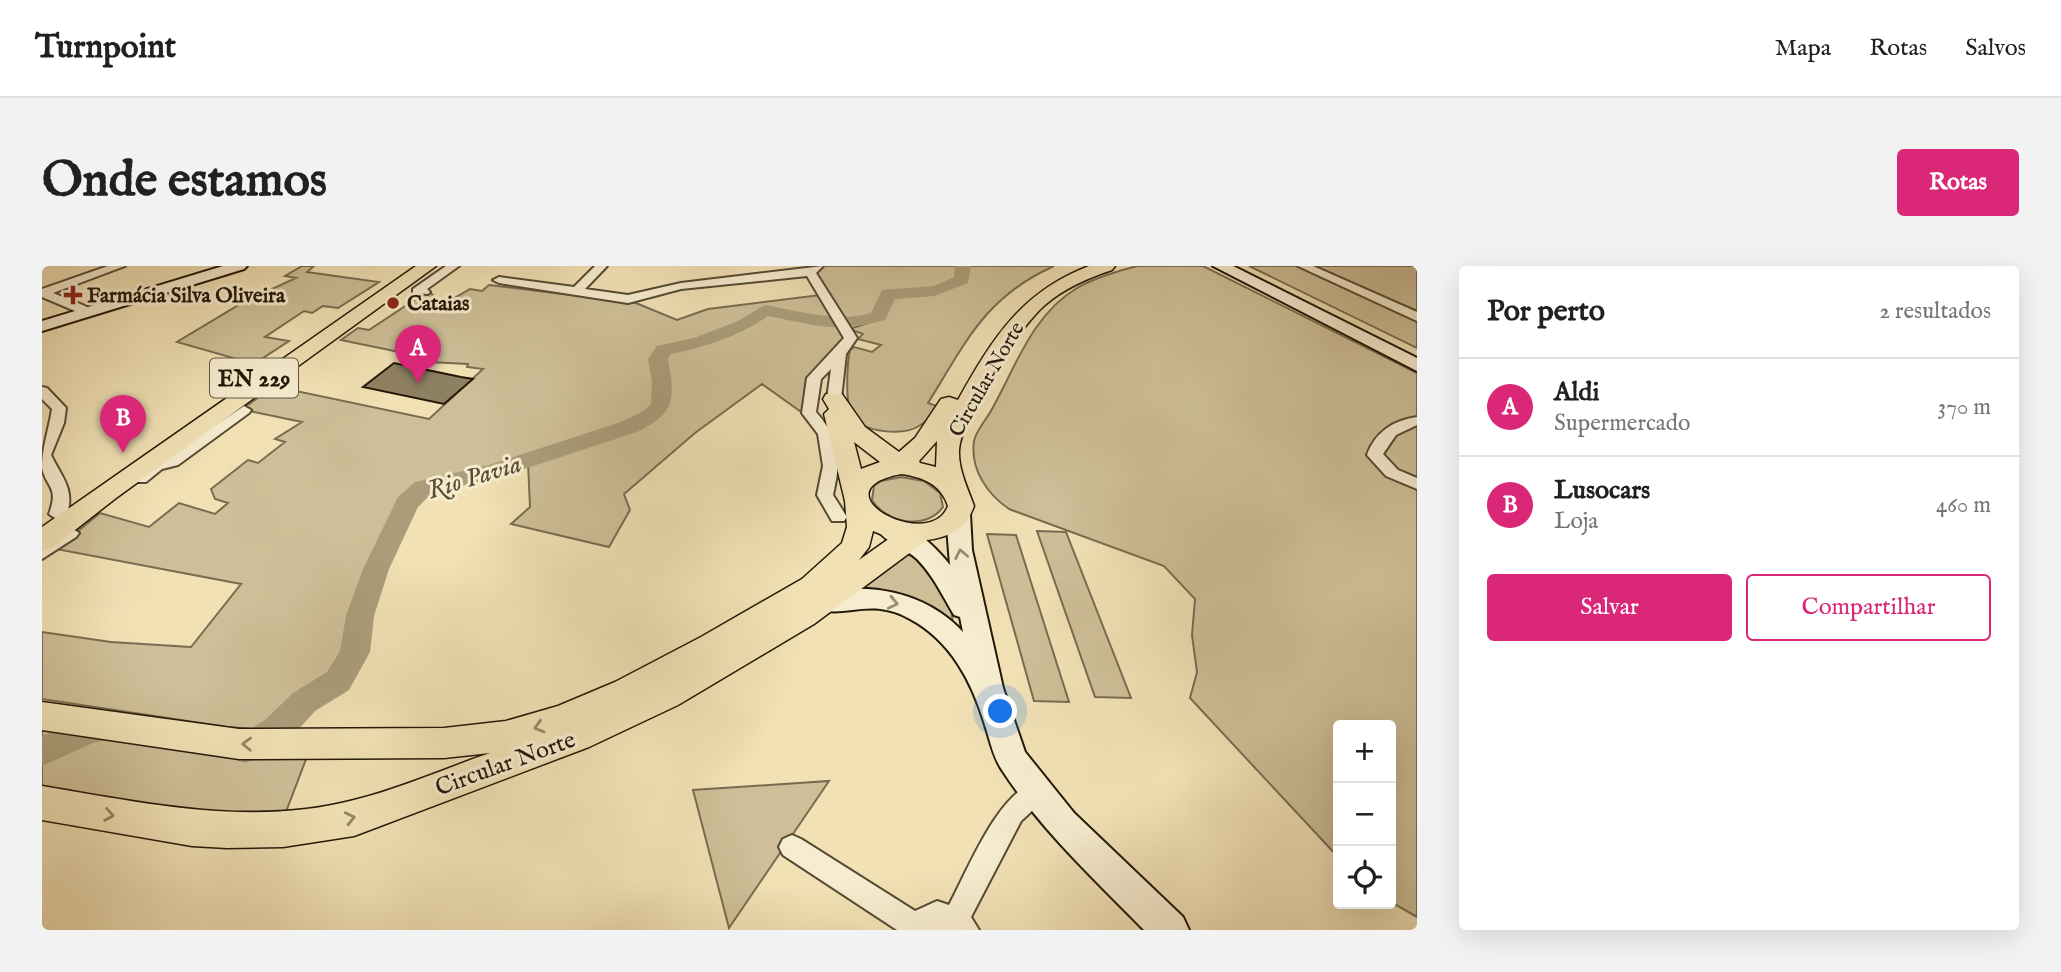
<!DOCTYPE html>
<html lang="pt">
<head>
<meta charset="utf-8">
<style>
  :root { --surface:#fff; --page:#f2f2f2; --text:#202124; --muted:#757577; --line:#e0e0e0; --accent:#db2777 }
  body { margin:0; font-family:"IM FELL English",serif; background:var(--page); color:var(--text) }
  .controls { position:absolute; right:21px; bottom:21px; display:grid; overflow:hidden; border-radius:7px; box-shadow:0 7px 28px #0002 }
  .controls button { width:63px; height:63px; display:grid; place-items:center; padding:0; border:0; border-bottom:2px solid var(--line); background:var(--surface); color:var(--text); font:35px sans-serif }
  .you { position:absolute; left:959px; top:446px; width:24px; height:24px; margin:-18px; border:5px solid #fff; border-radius:50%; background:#1a73e8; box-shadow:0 0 0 10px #1a73e833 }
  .badge { display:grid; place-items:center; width:46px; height:46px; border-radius:50%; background:var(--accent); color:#fff; font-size:23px; font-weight:700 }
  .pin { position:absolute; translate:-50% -58px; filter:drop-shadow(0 2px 4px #0008) }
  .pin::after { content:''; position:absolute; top:37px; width:24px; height:21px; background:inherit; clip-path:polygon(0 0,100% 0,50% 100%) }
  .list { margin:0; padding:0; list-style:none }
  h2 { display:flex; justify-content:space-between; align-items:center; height:91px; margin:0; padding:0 28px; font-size:30px }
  h2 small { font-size:23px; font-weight:400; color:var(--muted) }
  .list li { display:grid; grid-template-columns:46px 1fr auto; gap:21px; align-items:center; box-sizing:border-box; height:98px; padding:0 28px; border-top:2px solid var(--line) }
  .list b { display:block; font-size:26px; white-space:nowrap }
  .list p { margin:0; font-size:23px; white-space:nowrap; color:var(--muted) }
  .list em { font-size:23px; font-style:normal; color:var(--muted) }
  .actions { display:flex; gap:14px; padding:21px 28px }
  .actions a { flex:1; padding:16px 0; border:2px solid var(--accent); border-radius:7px; text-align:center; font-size:24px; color:var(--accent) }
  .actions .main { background:var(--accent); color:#fff }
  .icon { flex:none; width:38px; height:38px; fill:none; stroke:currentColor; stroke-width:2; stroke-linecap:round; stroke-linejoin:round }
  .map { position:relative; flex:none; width:1375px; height:664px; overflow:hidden; border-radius:7px }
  header { display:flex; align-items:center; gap:42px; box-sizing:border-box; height:98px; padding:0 35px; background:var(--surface); border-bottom:2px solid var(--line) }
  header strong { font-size:33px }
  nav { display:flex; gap:38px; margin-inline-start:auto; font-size:24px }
  .intro { display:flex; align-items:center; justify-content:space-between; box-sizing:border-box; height:168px; padding:0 42px }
  h1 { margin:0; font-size:49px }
  .button { padding:18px 32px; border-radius:7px; background:var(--accent); color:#fff; font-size:24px; font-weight:700 }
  main { display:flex; gap:42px; padding:0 42px }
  aside { flex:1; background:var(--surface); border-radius:7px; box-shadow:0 7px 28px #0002 }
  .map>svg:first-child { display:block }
  .green { fill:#cebf98; stroke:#786c50; stroke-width:2 }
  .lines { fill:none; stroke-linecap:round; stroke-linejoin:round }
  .river { fill:#ab9d7a; fill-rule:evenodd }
  .building { fill:#8e8162; stroke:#231808; stroke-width:2 }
  .street-casing { stroke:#564a33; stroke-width:4 }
  .secondary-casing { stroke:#231808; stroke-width:4 }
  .primary-casing { stroke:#231808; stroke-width:3 }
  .street { fill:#f6eccf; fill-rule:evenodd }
  .secondary { fill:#f6eccf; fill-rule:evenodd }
  .primary { fill:#f1e1b5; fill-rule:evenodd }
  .oneway { stroke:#978d75 }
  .oneway2 { stroke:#948767 }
  .poi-dot { fill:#8f2418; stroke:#f6eccf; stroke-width:2.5 }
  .labels { text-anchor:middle; stroke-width:6; stroke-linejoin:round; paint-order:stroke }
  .far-poi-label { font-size:21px; font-weight:bold; fill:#231808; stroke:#f6eccf; text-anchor:start }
  .far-street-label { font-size:21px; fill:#231808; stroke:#f6eccf }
  .shield { fill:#f6eccf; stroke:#625844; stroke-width:2 }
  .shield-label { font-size:23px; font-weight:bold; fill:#231808 }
  .street-label { font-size:24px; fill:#231808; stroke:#f6eccf }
  .water-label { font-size:26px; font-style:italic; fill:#594d36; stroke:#f6eccf }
</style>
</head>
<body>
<header>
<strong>Turnpoint</strong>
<nav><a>Mapa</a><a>Rotas</a><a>Salvos</a></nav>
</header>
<div class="intro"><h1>Onde estamos</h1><a class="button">Rotas</a></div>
<main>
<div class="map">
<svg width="1375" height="664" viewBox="0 0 1375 664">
  <rect width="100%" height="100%" fill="#f1e1b5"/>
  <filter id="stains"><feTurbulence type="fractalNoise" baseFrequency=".00286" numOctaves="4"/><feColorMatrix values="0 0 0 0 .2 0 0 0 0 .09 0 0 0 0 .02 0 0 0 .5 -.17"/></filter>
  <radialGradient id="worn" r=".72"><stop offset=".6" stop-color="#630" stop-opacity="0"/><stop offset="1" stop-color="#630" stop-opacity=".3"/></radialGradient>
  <path class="green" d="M260,0H272L265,6L337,16L296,42L281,40L270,47L262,45L223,71L247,75L212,98L135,76L200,37L254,12L243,10Z
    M780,0H1012C943,31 924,76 886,137L895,140C890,148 886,155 877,160C861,170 822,167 810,150C803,138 805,98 808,84L812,81L830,86L839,79L816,73L821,68L807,63C818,59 839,56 845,45C848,38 847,34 852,29H878L869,26L845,27L833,48L817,54L800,53L773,10Z
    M1095,0H1161L1375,107V651L1349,636V459H1296V591L1148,432L1155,406L1150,369L1153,333L1122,300L967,243C945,228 928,203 932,175C934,164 945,153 950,143C974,100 990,49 1035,22C1052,12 1076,5 1095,0Z
    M1207,0H1375V82Z
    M447,19L594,37L635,54L666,43L778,29L804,70C798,85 781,90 773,103C764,116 764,133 762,148L720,118L653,167L582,228L588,244L567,281L469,258L488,241L486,197L395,214L384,217L369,229L330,302L314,351L306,390L292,413L258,433L230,464L185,461L0,433V366L69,376L149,381L199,318L14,283L58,247L107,261L137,237L173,248L186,237L173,233L169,223L206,194L216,197L243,176L233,173L260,156L193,142L207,138L221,128L229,130L240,122L387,153L441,103L425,101L426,98L386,96L358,90L362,87L299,74L316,62L327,64L386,25L402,38L428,23L440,25Z
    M859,211L882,215L898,227L901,241C884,265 844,257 830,234L832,220L839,215Z
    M995,265L1024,266L1089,432L1053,431Z
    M945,268L974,269L1027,436L992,435Z
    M865,289H874C893,306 909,331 911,357L812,324Z
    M0,459L266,488L242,551H147L0,524Z
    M787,515L687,662L651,524Z"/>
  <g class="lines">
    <path class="river" d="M913,0H929L926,17L892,30L853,33L843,54C796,68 773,59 726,50C698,70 663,81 629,88L626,93C633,133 634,147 595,166L461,210L390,227L376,241L347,303L332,350L328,386L307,424L273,445L247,474L215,493L203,497L191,493L186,483L191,473L223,454L251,427L285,406L298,385L304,350L321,303L356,231L373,216L447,199L579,156L600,146L609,138L610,116L606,93L615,80L652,72L696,55L723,39C758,45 794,57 829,47L840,24L892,20L912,11Z
      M73,445L84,449L89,459L84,469L51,477L0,500V470L45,451Z"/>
  </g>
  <path class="building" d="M352,97L419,111L431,113L402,138L321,121Z"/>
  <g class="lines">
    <g class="street-casing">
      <path id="street" d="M66,0H83L11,27L48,42V48H40L0,31V23Z
        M404,0H417L385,23L388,26L386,28L371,27V23Z
        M553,0H565L543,23L586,29L639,17L781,0L774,7L815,72L804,88L799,133L792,137L785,133L789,103L779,113L774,146C800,176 799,192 791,229L805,251L802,255H790L775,229L781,200L776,168L760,147L765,112L802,72L765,10L639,23L586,37L457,17L451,14L457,11L532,21Z
        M1256,0H1271L1375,46V55Z
        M0,121L5,122L24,142L22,157L9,189C19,210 33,223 25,248L16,254L7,248C17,220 5,223 0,202C0,181 7,163 10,143L0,133Z
        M202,140L209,144L207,147L136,199L120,203L104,216H92L90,212L109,196L125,192Z
        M1375,151V159L1354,169L1341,188L1356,204L1375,212V223L1344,210L1325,189C1333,166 1352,154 1375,151Z
        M28,261L37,267L34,271L0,293V278Z
        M994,515L1002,518L1006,526L1002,534L979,555L929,651L937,664H855L741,589L737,581L741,573L750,569L759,573L873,645L895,635L907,639C927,602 954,530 994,515Z"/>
    </g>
    <g class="secondary-casing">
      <path id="secondary" d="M181,0H205L202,3L0,65V55Z
        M1171,0H1191L1375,92V105Z
        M916,240L924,243L928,248L930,284L961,422L983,486L1032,547L1141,651L1147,664H1102C1052,613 999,564 960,504C951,491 948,474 943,459C930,416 909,375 868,353C829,331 806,352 774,343L770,336L774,329C825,314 884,326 921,366L918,351L912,349C900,329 891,309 875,293C863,282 843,276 835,263L839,257C864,251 894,281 908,299L904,248L908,243Z"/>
    </g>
    <g class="primary-casing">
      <path id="primary" d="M374,0H394L74,232L10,282L0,284V261Z
        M1047,0H1073L1070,4C1046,12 1023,22 1004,38C978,59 919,152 917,184C916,203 926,223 932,240C924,263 908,271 885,274L772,358L636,439L547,481L312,570L241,581L185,582L150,580L0,554V520C103,537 209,561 312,534C358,523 404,502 448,487L402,492L197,493L0,464V436L197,463L402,462L464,455L516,440L573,416L659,371L760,313L800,277L805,261L803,235L782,148L787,143L781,133L784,128H800L823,161L857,186L873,172L899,133L907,131L916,134C950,73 979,26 1047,0ZM895,175L894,201L878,197L877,195ZM812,176L838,196L819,203ZM859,208C881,211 899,218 906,240C888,288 771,225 859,208ZM831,265L848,272L817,294L827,281Z"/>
    </g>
    <use href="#street" class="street"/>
    <use href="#secondary" class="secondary"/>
    <use href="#primary" class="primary"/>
  </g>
  <defs><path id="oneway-chevron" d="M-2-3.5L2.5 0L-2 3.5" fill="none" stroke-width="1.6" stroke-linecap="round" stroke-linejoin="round" transform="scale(1.75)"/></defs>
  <g class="oneway">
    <use href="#oneway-chevron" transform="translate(919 288) rotate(-101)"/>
    <use href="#oneway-chevron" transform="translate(851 337) rotate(13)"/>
  </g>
  <g class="oneway2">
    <use href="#oneway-chevron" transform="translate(497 461) rotate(163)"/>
    <use href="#oneway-chevron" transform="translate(205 478) rotate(-178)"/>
    <use href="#oneway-chevron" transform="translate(67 549) rotate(10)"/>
    <use href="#oneway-chevron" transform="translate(308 552) rotate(-13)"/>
  </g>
  <g class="poi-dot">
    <path d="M27.5 18.5h7v7h7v7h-7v7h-7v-7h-7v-7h7z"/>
    <circle cx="351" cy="37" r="7"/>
  </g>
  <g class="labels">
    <g class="far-poi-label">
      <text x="45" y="36">Farmácia Silva Oliveira</text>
      <text x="365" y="44">Cataias</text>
    </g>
    <g class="far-street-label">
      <text transform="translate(944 113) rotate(-60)" y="7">Circular Norte</text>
    </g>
    <rect class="shield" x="168" y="92.5" width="88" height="39" rx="5"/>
    <g class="shield-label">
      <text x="212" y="120">EN 229</text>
    </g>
    <g class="street-label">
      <text transform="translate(463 497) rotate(-20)" y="8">Circular Norte</text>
    </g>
    <g class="water-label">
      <text transform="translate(432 210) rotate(-17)" y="9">Rio Pavia</text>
    </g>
  </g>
  <rect width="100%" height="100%" filter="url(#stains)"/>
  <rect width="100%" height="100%" fill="url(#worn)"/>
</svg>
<div class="controls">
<button>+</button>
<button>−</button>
<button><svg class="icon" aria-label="locate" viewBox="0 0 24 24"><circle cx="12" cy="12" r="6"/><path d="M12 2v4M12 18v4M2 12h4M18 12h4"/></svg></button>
</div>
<div class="you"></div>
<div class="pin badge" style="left:376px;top:117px">A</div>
<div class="pin badge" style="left:81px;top:187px">B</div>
</div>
<aside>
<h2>Por perto<small>2 resultados</small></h2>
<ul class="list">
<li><span class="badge">A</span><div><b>Aldi</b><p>Supermercado</p></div><em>370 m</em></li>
<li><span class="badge">B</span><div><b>Lusocars</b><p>Loja</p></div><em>460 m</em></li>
</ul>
<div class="actions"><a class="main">Salvar</a><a>Compartilhar</a></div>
</aside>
</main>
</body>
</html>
